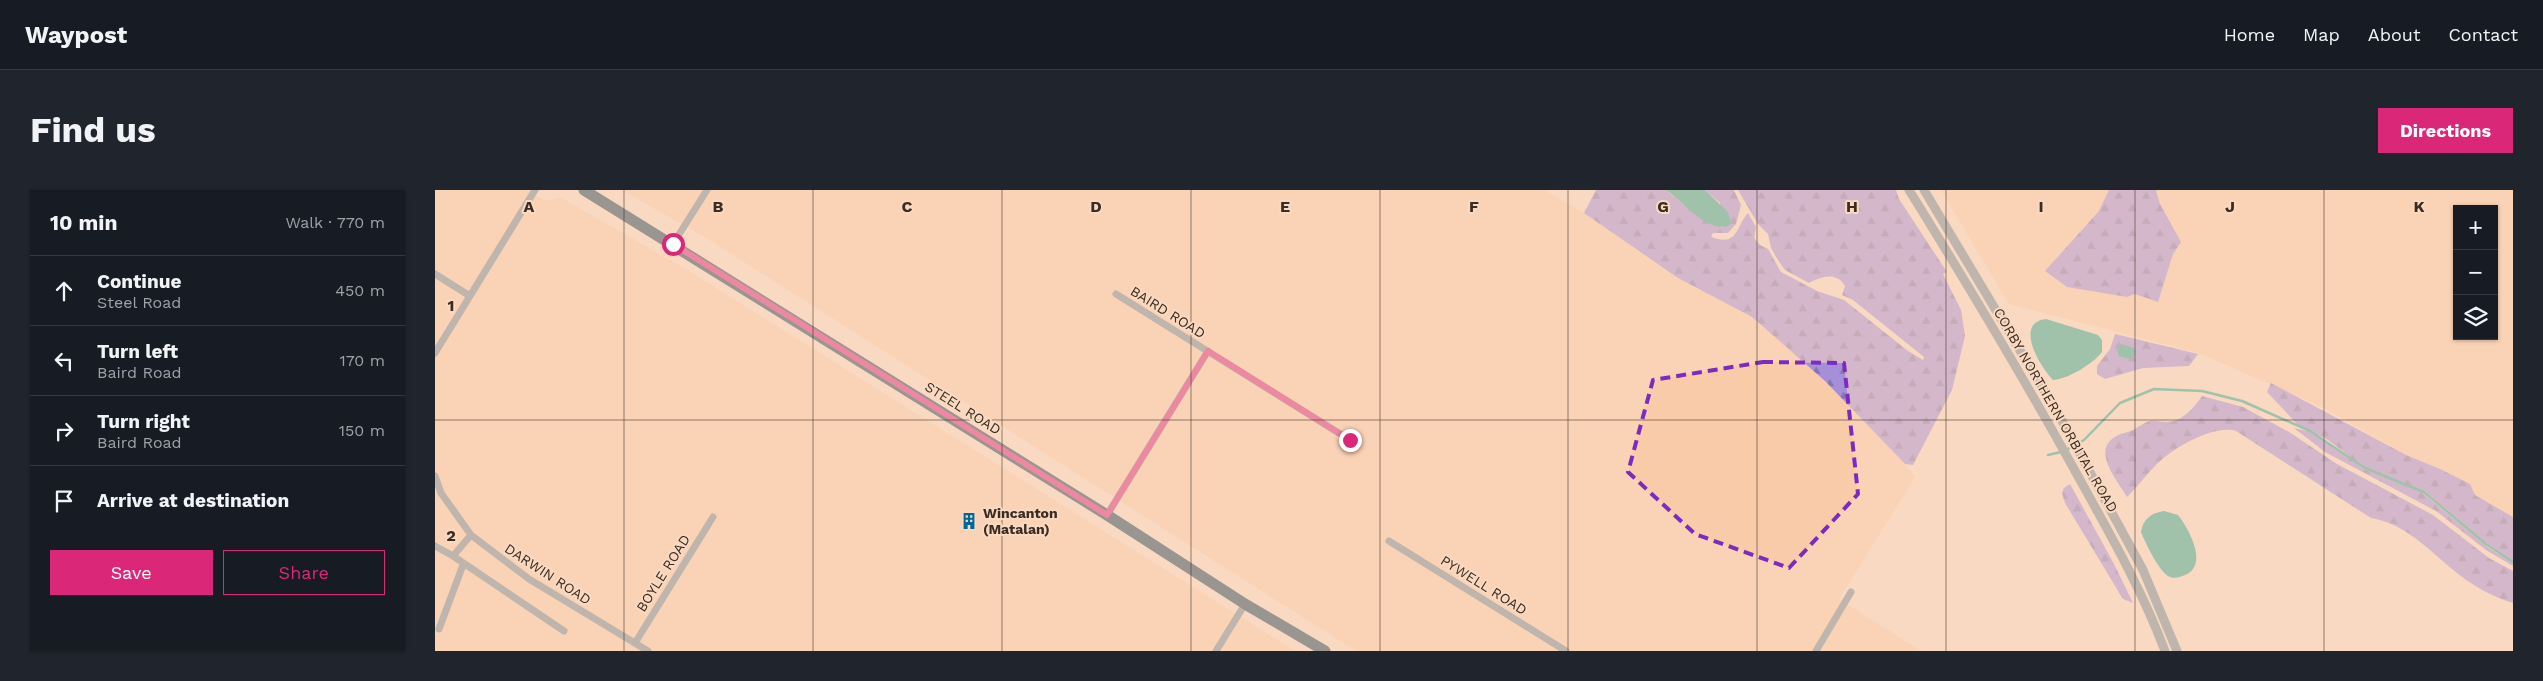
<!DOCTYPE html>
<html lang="en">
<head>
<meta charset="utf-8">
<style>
  :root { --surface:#171b24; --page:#20242c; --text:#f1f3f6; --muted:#9ea1a6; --line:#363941; --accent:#db2777 }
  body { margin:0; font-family:"Work Sans",sans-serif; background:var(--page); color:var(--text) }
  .controls { position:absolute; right:15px; top:15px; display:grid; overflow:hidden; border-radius:0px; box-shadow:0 1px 4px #0004 }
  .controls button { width:45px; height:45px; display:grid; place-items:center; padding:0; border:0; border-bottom:1px solid var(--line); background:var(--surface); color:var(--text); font:25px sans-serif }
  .stop { position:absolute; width:15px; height:15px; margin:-11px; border:4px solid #db2777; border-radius:50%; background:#fff }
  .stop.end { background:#db2777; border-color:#fff; box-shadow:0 1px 5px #0008 }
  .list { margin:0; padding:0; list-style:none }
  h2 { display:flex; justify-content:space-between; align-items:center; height:65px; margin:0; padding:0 20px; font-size:21px }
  h2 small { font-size:16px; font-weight:400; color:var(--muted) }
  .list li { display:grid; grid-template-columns:32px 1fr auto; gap:15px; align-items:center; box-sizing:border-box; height:70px; padding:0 20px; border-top:1px solid var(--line) }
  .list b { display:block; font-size:19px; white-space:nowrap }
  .list p { margin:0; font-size:16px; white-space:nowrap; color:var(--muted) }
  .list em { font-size:16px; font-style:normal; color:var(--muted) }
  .actions { display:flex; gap:10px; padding:15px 20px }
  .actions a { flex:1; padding:11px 0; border:1px solid var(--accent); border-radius:0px; text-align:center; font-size:18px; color:var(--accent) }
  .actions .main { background:var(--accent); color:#fff }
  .icon { flex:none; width:28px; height:28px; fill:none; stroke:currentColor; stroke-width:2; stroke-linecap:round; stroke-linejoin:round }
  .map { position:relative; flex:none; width:2078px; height:461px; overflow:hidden; border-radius:0px }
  header { display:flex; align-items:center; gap:30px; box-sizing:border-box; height:70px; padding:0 25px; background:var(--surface); border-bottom:1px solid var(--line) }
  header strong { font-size:24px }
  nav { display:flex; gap:28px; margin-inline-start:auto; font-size:18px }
  .intro { display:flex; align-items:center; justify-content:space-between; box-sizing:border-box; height:120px; padding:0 30px }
  h1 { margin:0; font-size:35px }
  .button { padding:12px 22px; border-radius:0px; background:var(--accent); color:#fff; font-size:18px; font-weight:700 }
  main { display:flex; gap:30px; padding:0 30px }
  aside { flex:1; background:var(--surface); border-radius:0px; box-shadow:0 1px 4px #0004 }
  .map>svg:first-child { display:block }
  .built { fill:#facba9; fill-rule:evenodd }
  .forest { fill:url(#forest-firs) }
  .water { fill:#33a791 }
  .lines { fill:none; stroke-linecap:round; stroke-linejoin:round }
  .stream { stroke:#33a791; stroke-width:2.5 }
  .minor { stroke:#798a96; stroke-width:7 }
  .tertiary { stroke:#798a96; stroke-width:9 }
  .primary { stroke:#254559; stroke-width:11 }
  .route { stroke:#db2777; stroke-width:6 }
  .marked { fill:none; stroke:#7b2cbf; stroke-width:4; stroke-dasharray:10 6; stroke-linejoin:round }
  .grid { fill:none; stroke:#3b2b20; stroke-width:1; stroke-opacity:0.55 }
  .labels { text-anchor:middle; stroke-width:4; stroke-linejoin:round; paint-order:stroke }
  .street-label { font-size:14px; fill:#3b2b20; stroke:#f9d9c1 }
  .poi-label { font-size:14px; font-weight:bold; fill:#3b2b20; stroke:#f9d9c1; text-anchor:start }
  .grid-label { font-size:16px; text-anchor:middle; font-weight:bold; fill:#3b2b20; stroke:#f9d9c1; stroke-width:4; stroke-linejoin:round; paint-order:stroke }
</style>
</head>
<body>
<header>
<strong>Waypost</strong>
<nav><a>Home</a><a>Map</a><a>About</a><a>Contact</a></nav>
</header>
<div class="intro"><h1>Find us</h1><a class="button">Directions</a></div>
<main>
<aside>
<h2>10 min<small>Walk · 770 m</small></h2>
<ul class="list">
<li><svg class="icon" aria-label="ahead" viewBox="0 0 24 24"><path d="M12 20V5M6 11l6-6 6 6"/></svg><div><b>Continue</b><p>Steel Road</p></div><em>450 m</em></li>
<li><svg class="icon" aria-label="left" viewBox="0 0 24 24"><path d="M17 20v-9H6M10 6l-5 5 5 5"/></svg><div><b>Turn left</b><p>Baird Road</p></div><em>170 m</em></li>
<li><svg class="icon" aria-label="right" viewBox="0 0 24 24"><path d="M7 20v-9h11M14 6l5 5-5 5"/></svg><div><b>Turn right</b><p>Baird Road</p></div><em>150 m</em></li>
<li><svg class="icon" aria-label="arrive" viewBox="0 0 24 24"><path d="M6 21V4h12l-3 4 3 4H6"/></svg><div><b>Arrive at destination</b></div></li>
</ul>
<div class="actions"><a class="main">Save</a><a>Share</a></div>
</aside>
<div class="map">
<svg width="2078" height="461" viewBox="0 0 2078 461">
  <defs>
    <pattern id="forest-firs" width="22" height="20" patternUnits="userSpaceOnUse" patternTransform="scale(1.25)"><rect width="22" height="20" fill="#a68fd8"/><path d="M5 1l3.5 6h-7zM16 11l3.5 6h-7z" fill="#8875af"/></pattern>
  </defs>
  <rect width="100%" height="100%" fill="#f9d9c1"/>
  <path class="built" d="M0,0H92L111,11L125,7L251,79L860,461H0Z
    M186,0H1109L1149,23L1243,88L1317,127L1390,191L1470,274L1480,287L1404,409L1486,461H921L268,46Z
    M1506,0H2078V327L1889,218L1764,163L1574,114ZM2022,19H2059V146H2022Z"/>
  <path class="forest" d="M1161,0H1231L1273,33L1288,37L1285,13L1270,0H1299L1306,15L1301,34L1293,43H1278L1276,47C1303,57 1300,38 1313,23L1321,37L1319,48L1325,55L1333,59L1346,82L1382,101L1409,110L1473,161L1488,170L1489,167L1418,110L1407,105L1410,96C1401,81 1386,87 1374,93L1350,80L1345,73L1336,58L1333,44L1323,34L1303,0H1461L1464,9L1512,82L1508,84L1526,120L1530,146L1517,200L1478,275L1470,274L1390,191L1317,127L1243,88L1149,23Z
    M1674,0H1721L1725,14L1746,52L1738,64L1723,112L1700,104L1692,107L1632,97L1610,81L1664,21Z
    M1680,144L1763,164L1754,176L1708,178L1670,189L1662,184V176L1675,159Z
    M1836,193L1971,265L2005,279L2035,294L2040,305L2078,327V371L2049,351L1990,301L1929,277L1893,250L1863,235L1832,202Z
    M1767,206L1808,217L1854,242L1902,274L1998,325L2054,368L2078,381V413C2061,408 2044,399 2030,389C1999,367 1975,334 1936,328L1801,241C1779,234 1736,259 1721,275C1711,285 1702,297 1692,307C1683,291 1656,261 1680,247C1685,243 1692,243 1698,240C1704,237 1708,233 1715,231C1721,230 1725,232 1731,232C1747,232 1759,218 1767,206Z
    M1859,238L1876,242L1931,280L1983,299L2054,358L2078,373V376L2051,360L2001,321L1890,262Z
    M1635,294L1679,374L1698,413L1688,409L1630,313L1627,303L1629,298Z"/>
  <path class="water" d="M1231,0H1270L1293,22L1296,32L1294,36C1269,42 1250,12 1231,0Z
    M1611,129L1663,145L1667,150V162C1658,174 1633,189 1618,190C1606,178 1578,133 1611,129Z
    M1686,154L1699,158L1701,162L1699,167L1694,169L1684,166L1682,160Z
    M1729,321L1743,325C1754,339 1774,375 1750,385C1745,387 1740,389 1735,387C1725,384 1710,352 1706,342C1708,329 1716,323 1729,321Z"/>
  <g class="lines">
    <path class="stream" d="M1631,260L1649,250L1685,213L1719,199L1767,201L1807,211L1875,241L1930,278L1989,302L2051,354L2078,372
      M1613,265L1626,262"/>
    <path class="minor" d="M238,54L272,0
      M0,84L35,106
      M681,104L915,250
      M0,163L100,0
      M0,286L6,303L36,345L94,389L213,461
      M672,325L773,161
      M954,351L1131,461
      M0,356L18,366L36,345
      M18,366L129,441
      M4,439L28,375
      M200,453L278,327
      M781,461L810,414
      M1381,461L1416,402"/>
    <path class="tertiary" d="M1474,0C1533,95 1590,190 1644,288C1675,344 1707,400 1730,461
      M1489,0L1626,229L1708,380L1742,461"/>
    <path class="primary" d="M149,0L672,325L810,414L890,461"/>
  </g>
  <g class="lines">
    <path class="route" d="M238,54L672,325L773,161L915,250"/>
  </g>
  <path d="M0 0H2078V461H0ZM1328,172L1409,173L1423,304L1354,378L1260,344L1193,282L1218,190Z" fill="#f9d9c1" fill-opacity=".55" fill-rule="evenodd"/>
  <path class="marked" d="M1328,172L1409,173L1423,304L1354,378L1260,344L1193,282L1218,190Z"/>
  <path class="grid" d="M189,0V461M378,0V461M567,0V461M756,0V461M945,0V461M1133,0V461M1322,0V461M1511,0V461M1700,0V461M1889,0V461M0,230H2078"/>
  <defs>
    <g id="building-bare" transform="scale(1.35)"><path d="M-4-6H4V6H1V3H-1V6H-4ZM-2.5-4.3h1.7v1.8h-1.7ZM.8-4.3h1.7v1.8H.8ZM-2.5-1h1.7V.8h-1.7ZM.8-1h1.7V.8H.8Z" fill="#006896" stroke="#f9d9c1" stroke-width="2.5" paint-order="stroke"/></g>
  </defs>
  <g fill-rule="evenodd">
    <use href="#building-bare" x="534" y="331"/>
  </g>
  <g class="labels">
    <g class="street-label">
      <text transform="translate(733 122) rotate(32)" y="5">BAIRD ROAD</text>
      <text transform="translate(528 218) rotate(32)" y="5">STEEL ROAD</text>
      <text transform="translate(1621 220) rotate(60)" y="5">CORBY NORTHERN ORBITAL ROAD</text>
      <text transform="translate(228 383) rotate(-58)" y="5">BOYLE ROAD</text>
      <text transform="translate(113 384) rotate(33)" y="5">DARWIN ROAD</text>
      <text transform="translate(1049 395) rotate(32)" y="5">PYWELL ROAD</text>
    </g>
    <g class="poi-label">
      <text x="548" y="328">Wincanton<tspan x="548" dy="16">(Matalan)</tspan></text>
    </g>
  </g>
  <g class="grid-label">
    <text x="94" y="22">A</text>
    <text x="283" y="22">B</text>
    <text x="472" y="22">C</text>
    <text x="661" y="22">D</text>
    <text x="850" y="22">E</text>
    <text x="1039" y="22">F</text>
    <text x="1228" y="22">G</text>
    <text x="1417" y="22">H</text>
    <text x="1606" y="22">I</text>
    <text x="1795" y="22">J</text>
    <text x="1984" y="22">K</text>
    <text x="16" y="121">1</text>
    <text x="16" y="351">2</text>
  </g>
</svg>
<div class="controls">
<button>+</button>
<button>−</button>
<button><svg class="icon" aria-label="layers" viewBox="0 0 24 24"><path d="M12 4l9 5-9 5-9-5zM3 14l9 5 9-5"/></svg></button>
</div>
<div class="stop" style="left:238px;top:54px"></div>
<div class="stop end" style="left:915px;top:250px"></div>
</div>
</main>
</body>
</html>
